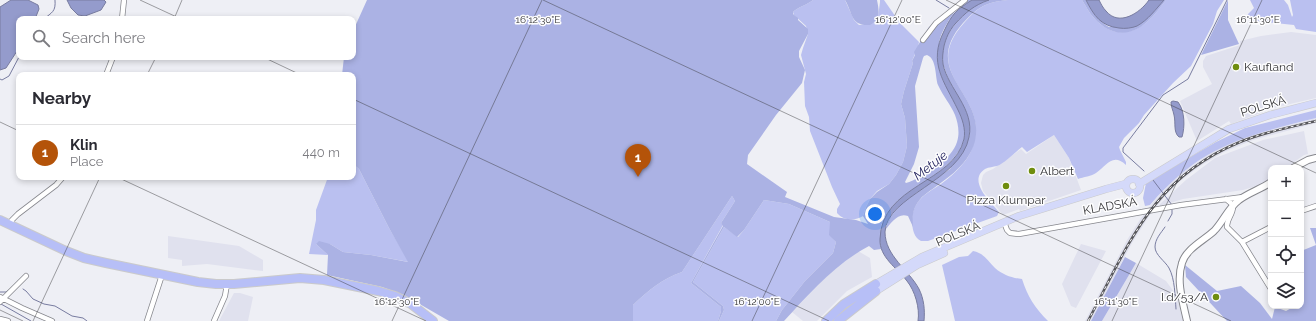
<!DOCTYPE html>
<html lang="en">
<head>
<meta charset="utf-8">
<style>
  :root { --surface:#fff; --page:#f7f7f7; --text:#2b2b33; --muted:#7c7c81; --line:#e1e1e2; --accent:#b45309 }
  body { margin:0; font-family:Raleway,sans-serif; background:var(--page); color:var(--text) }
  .controls { position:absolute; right:12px; bottom:12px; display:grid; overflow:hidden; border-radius:8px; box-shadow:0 2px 6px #0003 }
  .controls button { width:36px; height:36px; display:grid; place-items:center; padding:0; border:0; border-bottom:1px solid var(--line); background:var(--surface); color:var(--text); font:20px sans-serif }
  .you { position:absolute; left:875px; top:214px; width:14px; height:14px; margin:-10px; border:3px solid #fff; border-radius:50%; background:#1a73e8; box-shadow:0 0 0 6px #1a73e833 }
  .badge { display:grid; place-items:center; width:26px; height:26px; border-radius:50%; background:var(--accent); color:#fff; font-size:13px; font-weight:700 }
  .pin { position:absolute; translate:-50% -33px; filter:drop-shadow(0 1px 2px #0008) }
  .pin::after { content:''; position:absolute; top:21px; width:14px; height:12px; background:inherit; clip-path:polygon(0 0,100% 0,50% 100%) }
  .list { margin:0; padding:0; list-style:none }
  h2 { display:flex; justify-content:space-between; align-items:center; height:52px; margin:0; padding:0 16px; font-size:17px }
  h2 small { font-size:13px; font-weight:400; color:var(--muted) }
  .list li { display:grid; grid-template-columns:26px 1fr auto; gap:12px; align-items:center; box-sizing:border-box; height:56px; padding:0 16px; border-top:1px solid var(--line) }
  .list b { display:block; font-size:15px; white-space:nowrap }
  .list p { margin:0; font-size:13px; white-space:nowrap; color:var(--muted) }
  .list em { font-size:13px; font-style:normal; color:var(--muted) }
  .icon { flex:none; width:22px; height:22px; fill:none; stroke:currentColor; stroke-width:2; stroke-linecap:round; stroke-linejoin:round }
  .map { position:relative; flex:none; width:1316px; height:321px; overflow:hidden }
  .search { position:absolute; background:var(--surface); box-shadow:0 2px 6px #0003; left:16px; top:16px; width:340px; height:44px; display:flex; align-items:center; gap:10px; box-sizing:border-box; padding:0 14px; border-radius:8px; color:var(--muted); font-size:15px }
  .panel { position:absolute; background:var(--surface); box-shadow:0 2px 6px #0003; left:16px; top:72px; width:340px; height:108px; border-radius:8px }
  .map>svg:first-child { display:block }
  .built { fill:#e0e1ee }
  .green { fill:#bac0f0 }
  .forest { fill:#abb2e4; fill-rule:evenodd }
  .water { fill:#949bcc; stroke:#787ca0 }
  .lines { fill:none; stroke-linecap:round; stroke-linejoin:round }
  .stream { stroke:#787ca0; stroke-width:1 }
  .street-casing { stroke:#86878d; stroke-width:6 }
  .secondary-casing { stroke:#86878d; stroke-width:8 }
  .primary-casing { stroke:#cacacb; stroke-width:8 }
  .highway-casing { stroke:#cacacb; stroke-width:10 }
  .street { stroke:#fff; stroke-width:4.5 }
  .secondary { stroke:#fff; stroke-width:6 }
  .primary { stroke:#d4d9fa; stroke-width:7 }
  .highway { stroke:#b7bff7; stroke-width:8 }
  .rail-casing { stroke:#57575b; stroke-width:2.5 }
  .rail { stroke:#fdfdfe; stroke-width:1; stroke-dasharray:3; stroke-linecap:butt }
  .ticks { fill:none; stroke:#353538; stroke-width:1; stroke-opacity:0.45 }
  .poi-dot { fill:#6f8d0e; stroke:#fdfdfe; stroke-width:1.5 }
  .labels { text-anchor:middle; stroke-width:3; stroke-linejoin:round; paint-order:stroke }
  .poi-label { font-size:12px; fill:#353538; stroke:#fdfdfe; text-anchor:start }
  .street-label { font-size:12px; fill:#353538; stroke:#fdfdfe }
  .water-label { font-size:13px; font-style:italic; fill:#23235e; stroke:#fdfdfe }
  .ticks-label { font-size:10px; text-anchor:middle; fill:#353538; stroke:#fdfdfe; stroke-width:3; stroke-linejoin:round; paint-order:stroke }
</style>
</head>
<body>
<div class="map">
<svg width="1316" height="321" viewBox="0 0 1316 321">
  <rect width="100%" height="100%" fill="#eeeff5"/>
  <path class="built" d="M1291,32L1316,35V98L1277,107L1231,124L1229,121L1197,141L1180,101L1212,84L1203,67V61L1206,56L1240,45V41L1261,36Z
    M1316,118V123L1253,140L1224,152L1200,166L1180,181L1167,194L1151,213L1132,243L1091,321H1085L1127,240L1141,218L1154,201L1176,177L1209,154L1232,142L1251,135Z
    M1304,131L1308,154L1304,155L1286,168H1271V178L1260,185L1243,190L1183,199L1160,206V204L1186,180L1215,158L1263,140Z
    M1054,135L1069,158L1081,190L1020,211L1019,209L1003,215L983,191L981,183L983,175L986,172L993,169L1021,149L1026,154Z
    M168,236L239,246L263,260V271L207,264L182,266V260L168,258Z
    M1081,244L1106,251L1076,308L1071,306L1062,284Z
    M858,251L870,258L872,277L847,291L817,321H803L792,312L828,275Z
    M1136,263L1166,281L1177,296L1183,321H1102Z
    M234,293H240L253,297L248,321H219Z"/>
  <path class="green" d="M813,0H845L854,20L859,25L874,23L878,17L880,2V0H884L900,23L919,42L918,47L912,61L913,63L904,91L901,104L905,118L907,146L903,162L896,175L889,184L877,191L870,199L866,207L863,216C855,221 844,221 837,213V209L840,204L832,187L810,131L809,117L805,106L804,82L806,74L801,55L803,48L808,34L806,26L794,15L793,12C798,7 807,5 813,0Z
    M1008,0H1082C1086,6 1089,13 1094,18C1110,36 1130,37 1148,21C1155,15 1160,7 1166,0H1224L1217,11L1213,24L1191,66L1173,83L1144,115L1139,123L1124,138L1119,147L1120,150L1126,162V165C1112,152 1106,167 1096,173C1092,176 1083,177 1078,179L1069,158L1054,135L1027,152L1022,147C1015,152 1005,163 997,166C993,167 989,167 985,169C967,181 991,202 999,212L997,216L928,241H921C914,237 913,231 912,223C912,201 924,195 941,184C948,179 955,173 961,166C967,160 972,151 974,142C988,94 918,74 964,23C978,7 986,2 1008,0Z
    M1250,0H1284L1288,5L1292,17L1293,15L1290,0H1316V32L1296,29L1294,25L1248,20L1247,17L1248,14L1254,8Z
    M1316,110V118C1244,136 1200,146 1150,205L1145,206L1143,198L1146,183L1216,142L1245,128Z
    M353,164L359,169L389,228L409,262L371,255L343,252L330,244H316L328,255L309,254L316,220V210L328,177H353Z
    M732,196L735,201L721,223L723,225L691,283L721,307V311L718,321H633V305C649,290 662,279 682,272Z
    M764,200L789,204L830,222V235L836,242L833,253L805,281L782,310L776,321H719L724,310L723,306L693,282L724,227L738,237L744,230Z
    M973,251C984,253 988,261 995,268C1003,275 1012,278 1022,279C1028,297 1034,307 1048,321H955L942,265L959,257L968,256Z"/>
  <path class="forest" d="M367,0H813C807,5 798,7 793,12V14L798,18V20L808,29V34L799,51V57L805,70L802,83L776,115L748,155L747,164L787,192L785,197L834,217L856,220L868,224L863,216L866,207L870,199L877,192L889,184L896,175L903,162L907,146L905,118L901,104L904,91L913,63L912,61L915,55L914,52L929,27L967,0H972C968,3 963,5 959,8C952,13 942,31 940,39C938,44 940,52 940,57C940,63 939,70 941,75C948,94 970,118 964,139C951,186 870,188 881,249L874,250L869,246C835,264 810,293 784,321H776L782,310L805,281L833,253L836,242L829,235L830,222L789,204L764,200L744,230L737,237L724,227L693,282L723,306L724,310L719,321H718L721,311V307L691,283L723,226L721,223L735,201L732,196L682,272C662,279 649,290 633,305V321H449L404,295L382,287L327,275L328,255L316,244L319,241L330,244L343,252L371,255L408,262L389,228L359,169L353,164V75H342L344,57H353V31ZM927,55C937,59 935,77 938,85C943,96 951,105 955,115C958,123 960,133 957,142C952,159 923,178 906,183L905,182L914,164L919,147L915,86L923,58L924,56Z
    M845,0H877C879,10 881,20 870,25C850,26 853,13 845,0Z
    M989,0H1008C986,2 978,7 963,23C919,73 986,93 975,141C968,168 942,181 922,197C913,207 912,214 913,227L908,216C898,212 891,223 885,230L890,217L901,204L950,169L970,135L969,125L965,110L948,78L943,64L942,53L946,38L952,28L966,12L979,3Z
    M1082,0H1086C1092,11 1098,21 1109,27L1149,16L1164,0H1166C1160,7 1155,15 1148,21C1130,38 1110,36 1094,18C1089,13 1086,6 1082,0Z
    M1228,0V20L1239,44L1201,55Z
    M1310,228H1316V321H1227L1186,277L1185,265L1217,291L1241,286L1260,303L1272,319L1275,307L1286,311L1295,306H1301V278L1304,274L1301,268V259L1304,257L1301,251L1316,245Z
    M1125,257L1136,263L1102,321H1091Z"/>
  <path class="water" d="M11,0H28L38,5L39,9L35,19H19V48L6,68L0,70V7Z
    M67,0H104L106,2L101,10L85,16L78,15L71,8Z
    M972,0H989C974,5 965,13 955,24C949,31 946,38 944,46C943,52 942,58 943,64C948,89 975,109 969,137C961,181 886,196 885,232C885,256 909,270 919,289C924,299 925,310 924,321H918C920,308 915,291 907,281C897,268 879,257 880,239C881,185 954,183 964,139C966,129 962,118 958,110C944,81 928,63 944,31C952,14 956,10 972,0Z
    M1086,0H1099C1101,4 1103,8 1106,11C1119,27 1140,13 1149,0H1164C1156,9 1148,20 1137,26C1132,28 1125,29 1119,28C1101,26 1094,16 1086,0Z
    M1173,101L1178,102C1185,111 1185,127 1182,137H1179C1173,132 1176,123 1174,115C1173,110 1171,107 1171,102Z"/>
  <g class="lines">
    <path class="stream" d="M936,0L949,8
      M44,19C52,12 56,12 55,0
      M0,79L2,80L9,76L19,57
      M1144,171L1123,152V148L1163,95L1188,79L1227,0
      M1153,180L1172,205
      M1168,221L1172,214V210
      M1165,227C1161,233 1155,239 1155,247C1155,255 1165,261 1169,268C1175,279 1175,296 1176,309
      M23,289L26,291L33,299L44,304L55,306L72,316L83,318L87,321
      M0,292H6L9,290
      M1,304L31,321"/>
    <g class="street-casing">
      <path id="street" d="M122,19L124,0
        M923,40L936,23L965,0
        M106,75L113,57
        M1226,199L1233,205C1234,214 1226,219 1227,227L1242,242L1271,289
        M1301,211L1316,206
        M1004,222L1007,230L1010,233L1019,234L1181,205L1243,197
        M10,225L12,220L18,214L56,185L63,177
        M1242,242L1271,227
        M0,297L22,308L52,321
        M0,302L26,276
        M0,319L8,321
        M147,321L162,275
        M214,321L225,296L227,284"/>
    </g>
    <g class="secondary-casing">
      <path id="secondary" d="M1293,168L1308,160L1316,158
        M1187,321C1183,303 1176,281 1182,263C1186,249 1203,241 1214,231C1223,222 1228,208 1239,200C1248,193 1261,189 1271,182"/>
    </g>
    <g class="primary-casing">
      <path id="primary" d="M1126 186a7 7 0 1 1 14 0a7 7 0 1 1-14 0Z
        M1139,184L1229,129L1270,115L1316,103
        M876,284L922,257L1019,216L1106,189L1125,184
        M876,291L917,265L944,253"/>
    </g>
    <g class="highway-casing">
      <path id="highway" d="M0,220L66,251L84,258L106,263L198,282L216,284H234L300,278L324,280L378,291L395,296L411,304L433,321
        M826,321L844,304L876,284
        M838,321L876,291"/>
    </g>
    <use href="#street" class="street"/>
    <use href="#secondary" class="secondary"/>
    <use href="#primary" class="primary"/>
    <use href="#highway" class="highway"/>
    <g class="rail-casing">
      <path id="rail" d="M1088,321C1129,244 1152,178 1240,142C1264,132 1291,127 1316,121"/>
    </g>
    <use href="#rail" class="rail"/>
  </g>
  <path class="ticks" d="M140,0L181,19M543,0L1231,321M946,0L1316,173M174,19L182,0M263,57L301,75M147,75L156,57M353,99L829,321M0,122L19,131M117,177L426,321M0,310L23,321M33,321L100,177M392,321L542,0M752,321L902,0M1112,321L1262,0"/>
  <g class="poi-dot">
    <circle cx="1236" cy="67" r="4"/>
    <circle cx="1032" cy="171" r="4"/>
    <circle cx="1006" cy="186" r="4"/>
    <circle cx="1216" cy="297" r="4"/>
  </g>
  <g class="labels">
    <g class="poi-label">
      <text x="1244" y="71">Kaufland</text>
      <text x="1040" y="175">Albert</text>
      <text x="1006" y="204" text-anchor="middle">Pizza Klumpar</text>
      <text x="1208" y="301" text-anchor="end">I.d/53/A</text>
    </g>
    <g class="street-label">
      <text transform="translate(1263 106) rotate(-17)" y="4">POLSKÁ</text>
      <text transform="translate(1110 206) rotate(-10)" y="4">KLADSKÁ</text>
      <text transform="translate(958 234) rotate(-23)" y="4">POLSKÁ</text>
    </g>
    <g class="water-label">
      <text transform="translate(930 165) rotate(-38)" y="5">Metuje</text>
    </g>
  </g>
  <g class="ticks-label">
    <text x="538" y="23">16°12'30"E</text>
    <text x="898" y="23">16°12'00"E</text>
    <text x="1258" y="23">16°11'30"E</text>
    <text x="397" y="305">16°12'30"E</text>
    <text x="757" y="305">16°12'00"E</text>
    <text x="1116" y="305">16°11'30"E</text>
  </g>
</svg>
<div class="controls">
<button>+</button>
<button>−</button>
<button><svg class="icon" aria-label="locate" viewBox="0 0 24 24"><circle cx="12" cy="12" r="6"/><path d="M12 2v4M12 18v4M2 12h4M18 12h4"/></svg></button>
<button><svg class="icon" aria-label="layers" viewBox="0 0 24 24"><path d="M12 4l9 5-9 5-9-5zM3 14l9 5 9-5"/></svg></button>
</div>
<div class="you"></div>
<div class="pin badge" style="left:638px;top:177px">1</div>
<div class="search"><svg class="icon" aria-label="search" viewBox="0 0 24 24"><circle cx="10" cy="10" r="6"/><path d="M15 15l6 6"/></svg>Search here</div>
<section class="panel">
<h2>Nearby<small></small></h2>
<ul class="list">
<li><span class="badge">1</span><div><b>Klin</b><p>Place</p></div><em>440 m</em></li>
</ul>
</section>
</div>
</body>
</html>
